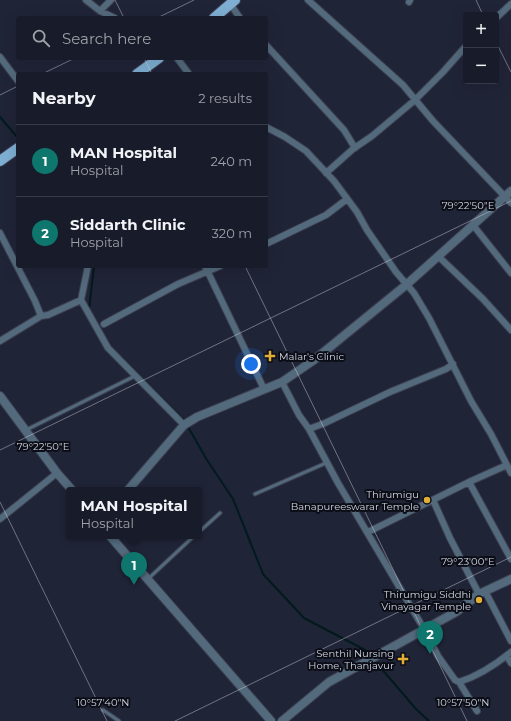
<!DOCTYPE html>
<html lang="en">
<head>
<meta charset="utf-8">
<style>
  :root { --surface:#181b29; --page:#252835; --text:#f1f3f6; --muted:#9fa1a8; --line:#363946; --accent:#0f766e }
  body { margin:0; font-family:Montserrat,sans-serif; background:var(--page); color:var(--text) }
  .controls { position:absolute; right:12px; top:12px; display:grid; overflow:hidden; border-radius:4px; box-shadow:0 4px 16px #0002 }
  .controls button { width:36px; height:36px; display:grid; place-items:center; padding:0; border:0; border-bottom:1px solid var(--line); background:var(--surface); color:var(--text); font:20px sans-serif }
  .you { position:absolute; left:251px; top:364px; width:14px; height:14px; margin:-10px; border:3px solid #fff; border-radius:50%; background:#1a73e8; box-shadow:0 0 0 6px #1a73e833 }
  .badge { display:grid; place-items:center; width:26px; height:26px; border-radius:50%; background:var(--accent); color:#fff; font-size:13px; font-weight:700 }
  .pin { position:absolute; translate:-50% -33px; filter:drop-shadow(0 1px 2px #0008) }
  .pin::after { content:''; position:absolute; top:21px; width:14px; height:12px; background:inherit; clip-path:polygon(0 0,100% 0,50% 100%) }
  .popup { position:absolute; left:66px; top:487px; width:136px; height:52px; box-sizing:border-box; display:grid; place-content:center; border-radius:4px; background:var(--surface); filter:drop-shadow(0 1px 3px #0005); font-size:13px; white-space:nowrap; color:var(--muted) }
  .popup b { font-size:15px; color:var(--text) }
  .popup::after { content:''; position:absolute; left:50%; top:100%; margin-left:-8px; border:8px solid transparent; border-top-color:var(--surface) }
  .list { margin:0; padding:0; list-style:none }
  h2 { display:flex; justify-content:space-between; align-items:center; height:52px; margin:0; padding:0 16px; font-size:17px }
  h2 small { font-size:13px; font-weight:400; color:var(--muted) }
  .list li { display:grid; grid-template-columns:26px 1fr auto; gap:12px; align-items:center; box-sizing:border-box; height:72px; padding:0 16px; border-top:1px solid var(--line) }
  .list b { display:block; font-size:15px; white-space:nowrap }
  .list p { margin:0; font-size:13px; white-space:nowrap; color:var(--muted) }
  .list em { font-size:13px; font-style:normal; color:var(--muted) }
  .icon { flex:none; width:22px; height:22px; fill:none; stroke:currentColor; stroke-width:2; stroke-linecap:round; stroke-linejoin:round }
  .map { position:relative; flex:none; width:511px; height:721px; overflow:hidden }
  .search { position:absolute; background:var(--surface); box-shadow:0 4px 16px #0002; left:16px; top:16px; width:252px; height:44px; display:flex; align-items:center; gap:10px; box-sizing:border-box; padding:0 14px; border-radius:4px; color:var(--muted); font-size:15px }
  .panel { position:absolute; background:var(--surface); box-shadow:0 4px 16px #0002; left:16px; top:72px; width:252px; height:196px; border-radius:4px }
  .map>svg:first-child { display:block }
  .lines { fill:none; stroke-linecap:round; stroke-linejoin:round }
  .stream { stroke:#001a1d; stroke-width:2 }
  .service-casing { stroke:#3c4052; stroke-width:5 }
  .minor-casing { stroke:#3c4052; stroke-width:8 }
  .tertiary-casing { stroke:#3c4052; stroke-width:10 }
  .primary-casing { stroke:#3c4052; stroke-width:12 }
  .service { stroke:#536a7c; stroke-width:3 }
  .minor { stroke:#536a7c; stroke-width:6 }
  .tertiary { stroke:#536a7c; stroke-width:8 }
  .primary { stroke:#7eafd3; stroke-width:10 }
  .ticks { fill:none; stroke:#d1d4e1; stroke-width:1; stroke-opacity:0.45 }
  .poi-dot { fill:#e3ae35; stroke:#0c0e17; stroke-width:1.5 }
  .labels { text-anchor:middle; stroke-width:4; stroke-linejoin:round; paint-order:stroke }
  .poi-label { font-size:10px; fill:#d1d4e1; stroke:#0c0e17; text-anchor:end }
  .ticks-label { font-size:10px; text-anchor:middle; fill:#d1d4e1; stroke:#0c0e17; stroke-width:4; stroke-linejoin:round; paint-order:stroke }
</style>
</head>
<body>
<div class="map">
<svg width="511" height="721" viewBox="0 0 511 721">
  <rect width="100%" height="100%" fill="#202437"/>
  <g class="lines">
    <path class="stream" d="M0,117L18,138
      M89,310L94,266
      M121,357L185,421
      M187,425L207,460L233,499L263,574L304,618L365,650L371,657
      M374,660L416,709L429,721"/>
    <g class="service-casing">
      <path id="service" d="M26,430L135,376
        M255,494L326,463
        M199,532L220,513
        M149,578L194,536
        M103,710L119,721"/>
    </g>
    <g class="minor-casing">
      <path id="minor" d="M86,0L100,11L115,18
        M308,0L403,85L433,121L511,203
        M409,2L410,0
        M231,5L240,18
        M100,11L111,0
        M496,18L511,4
        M266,45L344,130L355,148
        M0,57L18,81
        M177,58L189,74
        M266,127L285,137L306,151L334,181L357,212L367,230L396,272L414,293L429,318L471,401L491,434L511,473
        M326,173L353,149L372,136L415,100L443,72L466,46
        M473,225L511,273
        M0,233L35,301L41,316L0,341
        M266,244L326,215L347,199
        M438,256L483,299L511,330
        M88,266L81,300L108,348L184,425
        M205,266L264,389
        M41,316L48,315L81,300
        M104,324L178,284L220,266
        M282,382L299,415L309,429L338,483L424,629L438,656L455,680L459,682C478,676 495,665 511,652
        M309,429L325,423L390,392L446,369L453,364
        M469,482L511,559
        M433,500L450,538L479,594
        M0,519L57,473
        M368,532L469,482L507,465
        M485,591L511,641
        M507,656L511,663
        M459,682L477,711"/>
    </g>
    <g class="tertiary-casing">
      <path id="tertiary" d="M0,396L57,473L72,490
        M128,490L184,425L197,417L282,382L314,360L406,285L511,191
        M110,536L271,721
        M282,721L329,682L456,612L479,594L511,579"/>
    </g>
    <g class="primary-casing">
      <path id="primary" d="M214,18L235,0
        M137,74L159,58
        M0,161L18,148"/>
    </g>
    <use href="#service" class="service"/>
    <use href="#minor" class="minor"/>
    <use href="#tertiary" class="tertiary"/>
    <use href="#primary" class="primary"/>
  </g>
  <path class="ticks" d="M115,0L124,18M476,0L483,15M157,18L194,0M496,42L511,72M144,58L152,74M42,74L75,58M0,95L18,86M245,266L467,721M0,450L511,201M0,502L107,721M175,721L511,557"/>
  <g class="poi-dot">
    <path d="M268 350h4v4h4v4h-4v4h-4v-4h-4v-4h4z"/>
    <circle cx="427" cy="500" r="4"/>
    <circle cx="479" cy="600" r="4"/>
    <path d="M401 653h4v4h4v4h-4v4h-4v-4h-4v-4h4z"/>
  </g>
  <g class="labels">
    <g class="poi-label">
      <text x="279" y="360" text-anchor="start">Malar's Clinic</text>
      <text x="419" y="498">Thirumigu<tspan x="419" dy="12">Banapureeswarar Temple</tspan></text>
      <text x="471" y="598">Thirumigu Siddhi<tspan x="471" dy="12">Vinayagar Temple</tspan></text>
      <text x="394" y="657">Senthil Nursing<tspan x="394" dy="12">Home, Thanjavur</tspan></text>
    </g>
  </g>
  <g class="ticks-label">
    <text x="468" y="209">79°22'50"E</text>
    <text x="43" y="450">79°22'50"E</text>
    <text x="468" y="565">79°23'00"E</text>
    <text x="103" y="706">10°57'40"N</text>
    <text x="463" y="706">10°57'50"N</text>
  </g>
</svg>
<div class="controls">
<button>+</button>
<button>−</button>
</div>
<div class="you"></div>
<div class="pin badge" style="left:134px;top:585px">1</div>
<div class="popup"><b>MAN Hospital</b>Hospital</div>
<div class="pin badge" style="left:430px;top:654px">2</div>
<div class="search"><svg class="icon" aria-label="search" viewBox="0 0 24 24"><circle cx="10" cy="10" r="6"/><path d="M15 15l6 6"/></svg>Search here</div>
<section class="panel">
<h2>Nearby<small>2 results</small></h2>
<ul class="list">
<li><span class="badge">1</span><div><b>MAN Hospital</b><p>Hospital</p></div><em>240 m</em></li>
<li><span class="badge">2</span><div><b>Siddarth Clinic</b><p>Hospital</p></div><em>320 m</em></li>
</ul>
</section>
</div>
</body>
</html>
